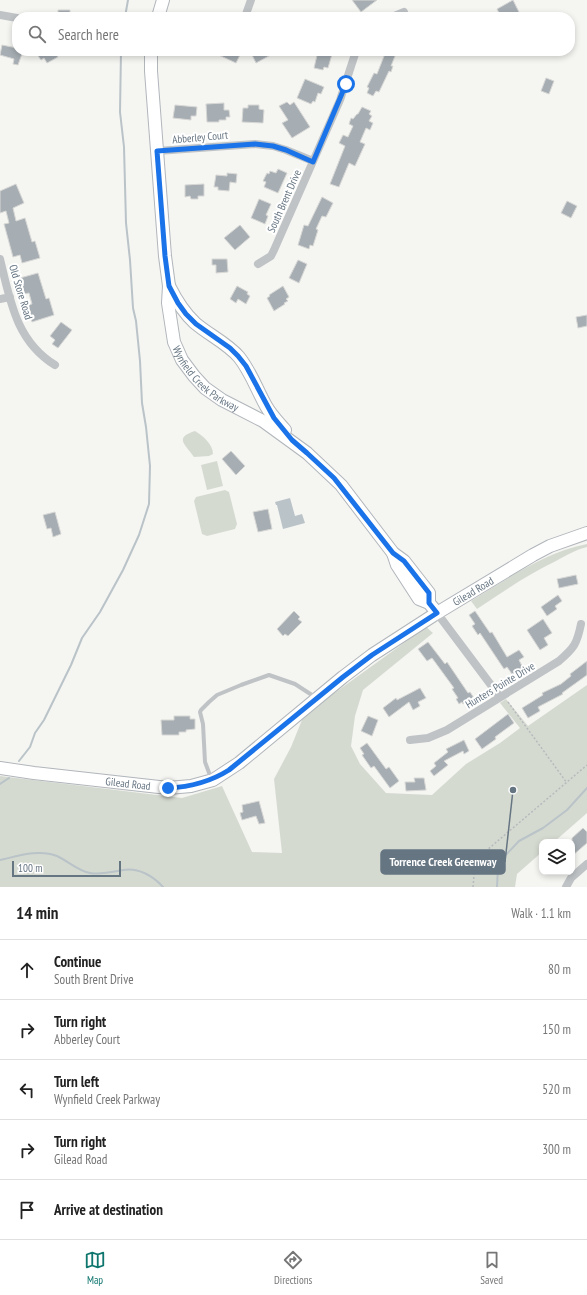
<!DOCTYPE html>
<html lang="en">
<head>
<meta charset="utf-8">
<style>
  :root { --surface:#fff; --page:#f6f6f6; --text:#222; --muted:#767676; --line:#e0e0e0; --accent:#0f766e }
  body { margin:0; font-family:"PT Sans Narrow",sans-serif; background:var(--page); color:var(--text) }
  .controls { position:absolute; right:12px; bottom:12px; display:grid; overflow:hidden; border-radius:8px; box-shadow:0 2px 6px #0003 }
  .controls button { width:36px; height:36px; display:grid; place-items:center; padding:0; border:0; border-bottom:1px solid var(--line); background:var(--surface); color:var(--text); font:20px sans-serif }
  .scale { position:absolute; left:12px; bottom:10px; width:109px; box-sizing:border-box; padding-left:4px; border:2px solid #667582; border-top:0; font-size:11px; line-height:14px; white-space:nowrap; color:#667582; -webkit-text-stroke:3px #fff; paint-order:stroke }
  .stop { position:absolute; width:12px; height:12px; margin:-9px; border:3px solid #1a73e8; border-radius:50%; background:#fff }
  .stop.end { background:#1a73e8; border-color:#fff; box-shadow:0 1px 4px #0008 }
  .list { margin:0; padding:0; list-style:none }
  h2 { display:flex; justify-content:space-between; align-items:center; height:52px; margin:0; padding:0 16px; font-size:17px }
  h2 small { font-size:13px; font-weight:400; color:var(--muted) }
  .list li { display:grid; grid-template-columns:26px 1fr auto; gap:12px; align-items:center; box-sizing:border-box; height:60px; padding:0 16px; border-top:1px solid var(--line) }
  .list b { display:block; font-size:15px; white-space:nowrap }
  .list p { margin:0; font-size:13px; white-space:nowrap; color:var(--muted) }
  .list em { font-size:13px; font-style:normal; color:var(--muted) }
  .icon { flex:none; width:22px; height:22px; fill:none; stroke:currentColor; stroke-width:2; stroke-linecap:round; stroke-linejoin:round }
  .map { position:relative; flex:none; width:587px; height:887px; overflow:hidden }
  .search { position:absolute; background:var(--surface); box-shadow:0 2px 6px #0003; left:12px; right:12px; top:12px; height:44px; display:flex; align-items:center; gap:10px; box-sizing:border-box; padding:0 14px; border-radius:16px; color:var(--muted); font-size:15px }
  .sheet { height:352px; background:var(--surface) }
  nav { display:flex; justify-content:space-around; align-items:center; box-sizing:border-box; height:56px; border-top:1px solid var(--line); background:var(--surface); font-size:11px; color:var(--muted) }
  nav a { display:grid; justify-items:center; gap:2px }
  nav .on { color:var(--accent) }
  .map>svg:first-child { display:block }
  .green { fill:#d5dad1 }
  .water { fill:#b9c3c8 }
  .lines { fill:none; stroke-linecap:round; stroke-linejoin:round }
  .stream { stroke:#b9c3c8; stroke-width:2 }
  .building { fill:#a6aeb3; stroke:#d7d7d5 }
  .secondary-casing { stroke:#b1b6bb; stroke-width:14 }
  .path { stroke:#b7babc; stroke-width:1.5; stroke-dasharray:2 2; stroke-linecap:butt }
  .lane { stroke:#bfc3c6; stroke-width:4 }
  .street { stroke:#bfc3c6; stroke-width:8 }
  .secondary { stroke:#fff; stroke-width:12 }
  .route { stroke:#1a73e8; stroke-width:5 }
  .labels { text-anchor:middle; stroke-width:4; stroke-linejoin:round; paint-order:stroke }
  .street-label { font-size:11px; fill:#667582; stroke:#fff }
  .leader { fill:none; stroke:#667582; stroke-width:1.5 }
  .callout-dot { fill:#667582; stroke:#fff; stroke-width:1.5 }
  .callout { fill:#667582; stroke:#667582; stroke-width:1.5 }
  .callout-label { font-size:12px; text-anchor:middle; font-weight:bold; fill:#fff }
</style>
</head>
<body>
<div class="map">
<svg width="587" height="887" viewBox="0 0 587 887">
  <rect width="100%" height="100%" fill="#f5f5f2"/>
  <path class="green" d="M195,431C203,436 213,444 213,454L209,456L194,457C186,445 173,438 195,431Z
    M217,461L223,486L207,490L201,465Z
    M225,490L229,492L237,524L235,529L207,536L202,534L194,501L196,497Z
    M587,544V547C575,550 567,555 556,561C528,574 503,592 477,609L471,601C508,579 544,552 587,544Z
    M426,627L433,633L363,690L355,716L351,746L360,764L386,793L432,795L466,764L500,743L520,728L500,703L506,699L528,726L587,685V813L554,842H542V852L517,874L515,887H0V776L182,798L222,786L252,852L282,853L274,779L291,747L304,715Z"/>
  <path class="water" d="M290,498L295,516L302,514L305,523L283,529L277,505H276L275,502Z"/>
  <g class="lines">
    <path class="stream" d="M125,17L128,0
      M19,761L30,747L35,733L44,720L71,665L82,638L100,612L123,570L139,535L149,504L150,466L146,427L142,403L140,361L136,321L133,308L130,260L126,223L124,147L120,112L121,51
      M0,784L9,778
      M0,860C18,856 39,849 57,856C68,861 78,871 90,873C101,875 112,872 123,870C138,867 153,876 163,887
      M497,887L498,867L502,859L519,841L543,828L567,810L587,788"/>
  </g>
  <path class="building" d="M352,0H377L361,12Z
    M513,0L519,12L508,17H501L497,9Z
    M58,10H70V17H58Z
    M2,45L17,48V51H23L18,65L13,64L14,59L0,55Z
    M39,51H54L58,57L47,63L44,58L41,60L36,53Z
    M210,51H242L236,63Z
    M250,51H278L256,63Z
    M318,51H333L328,68L324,67L323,70L314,68Z
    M386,51H397L391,66H393L391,72L389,71L379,92L376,91L373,96L367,93L369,88L367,87L374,73L377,74Z
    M546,78L554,81L549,94L541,91Z
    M305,79L324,87L321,94L318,93L315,102L313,101L311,104L297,98Z
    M287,102L290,105L294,102L310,127L292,138L282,123L288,120L279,106Z
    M224,103V110H229L230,117H226V120H219V122H207L206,104Z
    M175,105L197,107L196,116H191V120L173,118Z
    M248,105H259V109L264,110L263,123L242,122L243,108H248Z
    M362,107L371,111L369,114L372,116L369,121L373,123L370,130L366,128L360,142L365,144L355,166L349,163L339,187L330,184L345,146L339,143L343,135L348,137L353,126L349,124L351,118L353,119L357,114H358Z
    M278,169L287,173L278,193L264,187L266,182L263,181L267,173L269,174L270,171L276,173Z
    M227,173L237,174L236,183L230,182L229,191L218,190V187H214L216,175L227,176Z
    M16,184L24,203L13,208L16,221L25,218L32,242L35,241L40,258L22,263L20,255L13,257L4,224L9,223L6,211L0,213V191Z
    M204,184V196H198V199H191L190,196L185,197V185Z
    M322,197L333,203L326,217L322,216L316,229L318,230L313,246L310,245L309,249L298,245L304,225L308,226Z
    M259,199L271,204L266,215L268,216L265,224L251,218Z
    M567,201L577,206L571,218L561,213Z
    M240,225L250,237L235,250L224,238Z
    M212,259H227L228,272L216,273V265H212Z
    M298,260L307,264L299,283L289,278Z
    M38,273L46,299L49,298L54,315L32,322L27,305L32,304L29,293L24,294L20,278Z
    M237,286L248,292L247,294L250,296L246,304L238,299L236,303L230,299Z
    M283,286L289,297L286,299L288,301L284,303L285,304L274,311L267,298L270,296L269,295Z
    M587,315V326L578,328L576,317Z
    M61,322L72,330L58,348L52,344L55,340L50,336Z
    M231,451L245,466L236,475L222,459Z
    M268,509L272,529L258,532L253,512Z
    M55,512L61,534L53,537L51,528L47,529L43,515Z
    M576,575L578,584L559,588L557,579Z
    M558,595L562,601L555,606L557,609L547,616L541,607Z
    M294,611L300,617L298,619L302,622L288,636L285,634L283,636L277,629Z
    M475,611L490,633L492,632L507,657L519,650L524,657L519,660L523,668L512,674L507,667L504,669L480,633L478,635L472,626L475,624L469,615Z
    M543,619L552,633L544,638L548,645L540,650L527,630Z
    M428,642L445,664L447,662L468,693L470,692L474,698L463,704L462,702L459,704L456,699L458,698L452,689L454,688L435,662L432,658L427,661L418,649Z
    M587,661V675L562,693L563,694L538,707L540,711L528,718L522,708L543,695L542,693L561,684L571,676L570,674Z
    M420,688L426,698L418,702L420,706L413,710L409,702L389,717L383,708L396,698L397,700Z
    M508,714L514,723L495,737L496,739L482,749L475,739Z
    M174,716H190V719H195V729L186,730V732H179V735H162L161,720H174Z
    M368,716L378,720L372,736L361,731Z
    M464,740L469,751L464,754L463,751L444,761L448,765L434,776L430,771L436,766L434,763L448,752L446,749Z
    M367,743L386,769L389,767L399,781L390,788L374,766L371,768L362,755L364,754L360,748Z
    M414,778H424L426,790L406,791L405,782H415Z
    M259,801L265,823L259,824L256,816L242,820L240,813L243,812L242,805Z
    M583,828L587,832V843L572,856V838Z"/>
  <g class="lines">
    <g class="secondary-casing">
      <g id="secondary">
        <path d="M158,17L163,0"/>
        <path id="s1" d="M151,51V71L165,256L169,286L168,303L174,342L182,360L194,376L205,388L222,400L263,421L307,453L341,485L393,553L404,561L429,593V603"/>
        <path d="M169,286C176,300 183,312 195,323C209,335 227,343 239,357C251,372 257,390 266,406C271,415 278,422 285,430"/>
        <path d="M393,553L397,565L419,599L429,603L434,609"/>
        <path id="s2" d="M0,768L34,773L168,788L191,786L213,780L239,763L343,677L372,655L437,613L533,555L550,546L587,533"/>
      </g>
    </g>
    <path class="path" d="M508,702L567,783
      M473,887L475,863L480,856L587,765"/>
    <path class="lane" d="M211,778L205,762L203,724L200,712L201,710L209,702L217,695L241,685L269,675L295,684L315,697"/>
    <path class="street" d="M0,15L17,18
      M245,17L251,0
      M392,17L404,12
      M157,151L255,144L273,146L286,150L313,161
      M0,259C10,300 16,341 55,365
      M258,264L271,256L274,250L340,100L356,51
      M0,299L10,297
      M437,613L500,697
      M410,740L428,738L447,730L559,661C574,648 577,644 581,624
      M566,887L571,878L587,864"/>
    <use href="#secondary" class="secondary"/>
  </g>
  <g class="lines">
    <path class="route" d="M168,788C191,787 210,782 229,770L343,677L372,655L437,613L429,603V593L404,561L393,553L334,478L307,453L292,440L274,418L246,366L238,356L230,348L196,324L186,314L178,303L169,286L165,256L157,151L255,144L273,146L286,150L313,162L346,84"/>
  </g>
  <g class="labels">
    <g class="street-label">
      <text transform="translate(200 137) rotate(-5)" y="4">Abberley Court</text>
      <text transform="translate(284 201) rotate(-66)" y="4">South Brent Drive</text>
      <text transform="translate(21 292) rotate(73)" y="4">Old Store Road</text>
      <text dy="4" stroke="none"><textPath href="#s1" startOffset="342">Wynfield Creek Parkway</textPath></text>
      <text dy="4" stroke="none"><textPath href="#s2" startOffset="537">Gilead Road</textPath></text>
      <text transform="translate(500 685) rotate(-31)" y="4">Hunters Pointe Drive</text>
      <text dy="4" stroke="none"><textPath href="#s2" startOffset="129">Gilead Road</textPath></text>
    </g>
  </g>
  <path class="leader" d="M513 790L505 862"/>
  <circle class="callout-dot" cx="513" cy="790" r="4"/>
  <rect class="callout" x="381" y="850" width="124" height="24" rx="4"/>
  <g class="callout-label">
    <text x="443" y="866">Torrence Creek Greenway</text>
  </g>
</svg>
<div class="controls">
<button><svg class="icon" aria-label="layers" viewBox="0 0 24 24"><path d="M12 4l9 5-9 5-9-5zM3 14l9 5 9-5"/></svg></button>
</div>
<div class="scale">100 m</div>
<div class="stop" style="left:346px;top:84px"></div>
<div class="stop end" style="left:168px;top:788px"></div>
<div class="search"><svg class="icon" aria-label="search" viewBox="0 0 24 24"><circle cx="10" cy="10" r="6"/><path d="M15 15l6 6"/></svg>Search here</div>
</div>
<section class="sheet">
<h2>14 min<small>Walk · 1.1 km</small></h2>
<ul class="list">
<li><svg class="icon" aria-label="ahead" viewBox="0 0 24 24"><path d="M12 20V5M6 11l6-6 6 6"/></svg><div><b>Continue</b><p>South Brent Drive</p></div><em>80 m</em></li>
<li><svg class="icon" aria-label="right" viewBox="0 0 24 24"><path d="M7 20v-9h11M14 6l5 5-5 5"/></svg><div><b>Turn right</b><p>Abberley Court</p></div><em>150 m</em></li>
<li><svg class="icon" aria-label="left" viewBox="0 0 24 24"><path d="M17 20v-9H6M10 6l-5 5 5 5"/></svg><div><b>Turn left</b><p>Wynfield Creek Parkway</p></div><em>520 m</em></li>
<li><svg class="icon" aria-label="right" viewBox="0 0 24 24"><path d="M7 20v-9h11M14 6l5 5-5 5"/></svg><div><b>Turn right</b><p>Gilead Road</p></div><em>300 m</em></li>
<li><svg class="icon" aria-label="arrive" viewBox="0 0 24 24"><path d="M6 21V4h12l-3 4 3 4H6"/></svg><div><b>Arrive at destination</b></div></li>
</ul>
</section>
<nav>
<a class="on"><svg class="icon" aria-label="map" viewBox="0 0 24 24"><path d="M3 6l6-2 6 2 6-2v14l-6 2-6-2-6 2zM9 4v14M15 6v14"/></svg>Map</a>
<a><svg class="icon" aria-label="directions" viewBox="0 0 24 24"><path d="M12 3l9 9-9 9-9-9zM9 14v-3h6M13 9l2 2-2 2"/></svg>Directions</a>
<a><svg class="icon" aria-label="saved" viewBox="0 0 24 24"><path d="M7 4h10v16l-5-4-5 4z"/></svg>Saved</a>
</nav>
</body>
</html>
